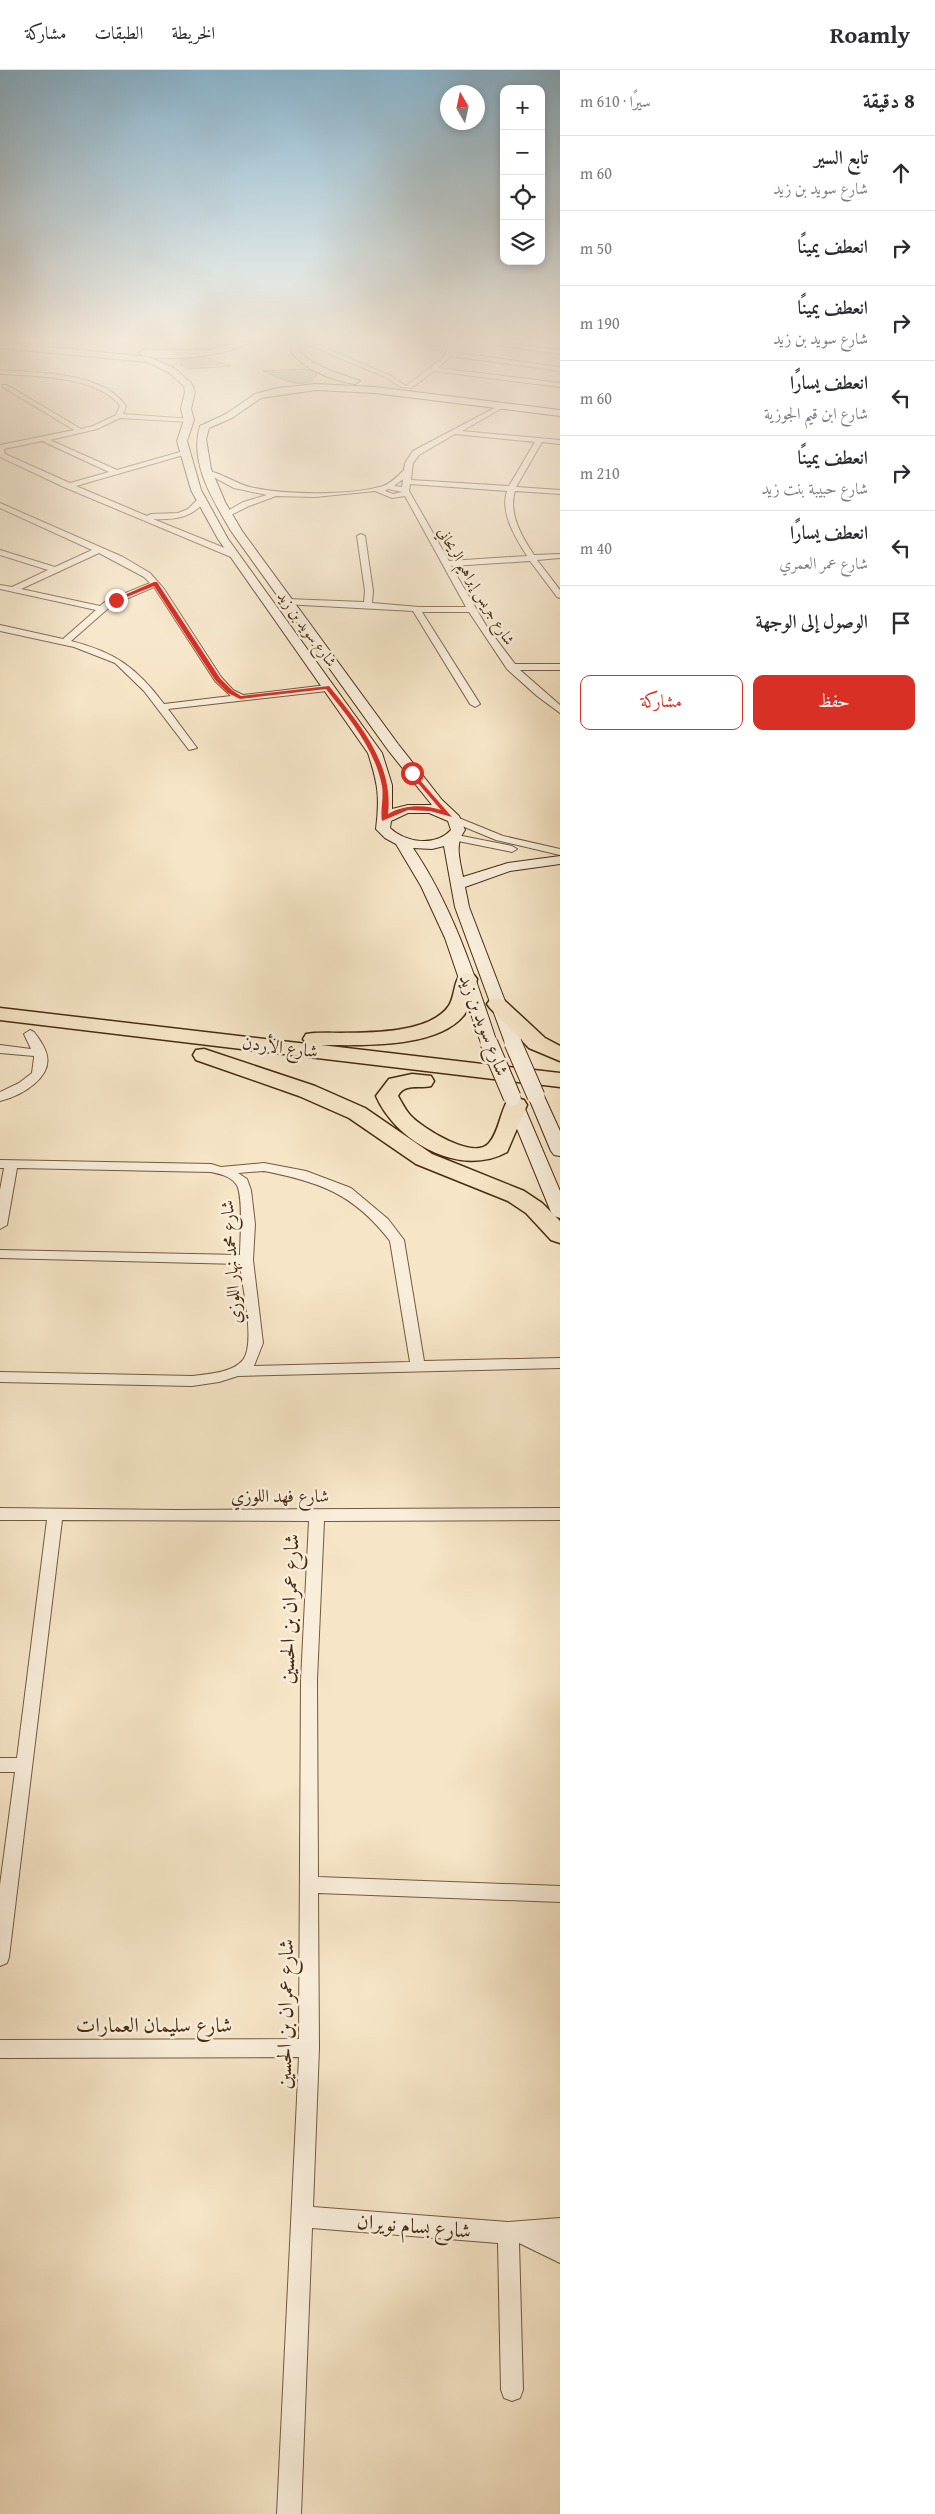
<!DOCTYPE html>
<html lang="ar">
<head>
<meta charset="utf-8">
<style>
  :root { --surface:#fff; --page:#f2f2f3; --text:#2b2b33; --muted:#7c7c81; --line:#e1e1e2; --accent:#d93025 }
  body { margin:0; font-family:"Gentium Book Plus",Amiri,serif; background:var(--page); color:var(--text); direction:rtl }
  .controls { position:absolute; right:15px; top:15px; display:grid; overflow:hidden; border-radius:10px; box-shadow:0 2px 8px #0003 }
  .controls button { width:45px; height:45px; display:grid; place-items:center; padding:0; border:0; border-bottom:1px solid var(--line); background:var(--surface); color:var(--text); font:25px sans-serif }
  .compass { position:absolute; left:440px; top:15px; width:45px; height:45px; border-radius:50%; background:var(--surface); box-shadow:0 2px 8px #0003; rotate:351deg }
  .stop { position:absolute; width:15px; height:15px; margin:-11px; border:4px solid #d93025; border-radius:50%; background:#fff }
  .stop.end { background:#d93025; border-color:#fff; box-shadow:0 1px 5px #0008 }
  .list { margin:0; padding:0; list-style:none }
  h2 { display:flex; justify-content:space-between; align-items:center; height:65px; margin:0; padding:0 20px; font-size:21px }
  h2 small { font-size:16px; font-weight:400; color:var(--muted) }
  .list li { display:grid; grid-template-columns:32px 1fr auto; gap:15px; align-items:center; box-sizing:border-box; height:75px; padding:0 20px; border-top:1px solid var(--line) }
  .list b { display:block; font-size:19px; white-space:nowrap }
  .list p { margin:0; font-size:16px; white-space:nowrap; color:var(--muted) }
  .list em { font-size:16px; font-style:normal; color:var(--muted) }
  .actions { display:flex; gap:10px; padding:15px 20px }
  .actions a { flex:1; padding:11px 0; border:1px solid var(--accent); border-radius:10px; text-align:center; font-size:18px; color:var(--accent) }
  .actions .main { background:var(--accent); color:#fff }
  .icon { flex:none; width:28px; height:28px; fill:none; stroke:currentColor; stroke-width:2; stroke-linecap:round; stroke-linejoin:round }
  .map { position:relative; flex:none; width:560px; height:2444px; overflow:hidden; direction:ltr }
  header { display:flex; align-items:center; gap:30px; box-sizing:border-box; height:70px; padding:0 25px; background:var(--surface); border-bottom:1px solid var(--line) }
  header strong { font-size:24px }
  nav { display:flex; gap:28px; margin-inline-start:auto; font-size:18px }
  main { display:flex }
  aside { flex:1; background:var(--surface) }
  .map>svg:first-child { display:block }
  .green { fill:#b6c69a; stroke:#7e7856 }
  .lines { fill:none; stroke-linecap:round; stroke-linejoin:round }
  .street-casing { stroke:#735a3e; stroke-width:2 }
  .secondary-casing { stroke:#472b11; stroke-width:2 }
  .highway-casing { stroke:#472b11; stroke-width:3 }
  .street { fill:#f9eedb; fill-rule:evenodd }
  .secondary { fill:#f9eedb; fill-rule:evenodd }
  .highway { fill:#f6e5c7; fill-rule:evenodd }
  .secondary-bridge-casing { stroke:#472b11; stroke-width:19; stroke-linecap:butt }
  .secondary-bridge { stroke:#f9eedb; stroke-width:17 }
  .route { fill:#d93025 }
  .labels { text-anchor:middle; stroke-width:5; stroke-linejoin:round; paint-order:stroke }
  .far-street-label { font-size:15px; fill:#472b11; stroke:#f9eedb }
  .street-label { font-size:18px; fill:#472b11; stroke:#f9eedb }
  .near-street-label { font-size:21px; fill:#472b11; stroke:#f9eedb }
</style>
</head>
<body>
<header>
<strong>Roamly</strong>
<nav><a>الخريطة</a><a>الطبقات</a><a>مشاركة</a></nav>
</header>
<main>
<aside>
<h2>8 دقيقة<small>سيرًا · 610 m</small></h2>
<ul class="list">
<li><svg class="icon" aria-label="ahead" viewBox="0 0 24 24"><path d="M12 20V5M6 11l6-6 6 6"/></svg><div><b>تابع السير</b><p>شارع سويد بن زيد</p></div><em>60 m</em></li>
<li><svg class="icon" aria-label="right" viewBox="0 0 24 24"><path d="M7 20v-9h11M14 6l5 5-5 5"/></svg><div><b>انعطف يمينًا</b></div><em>50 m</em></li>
<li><svg class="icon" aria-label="right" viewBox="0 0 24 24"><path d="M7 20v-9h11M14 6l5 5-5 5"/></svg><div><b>انعطف يمينًا</b><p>شارع سويد بن زيد</p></div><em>190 m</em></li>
<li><svg class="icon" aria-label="left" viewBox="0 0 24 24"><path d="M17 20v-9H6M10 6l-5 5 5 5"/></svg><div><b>انعطف يسارًا</b><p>شارع ابن قيم الجوزية</p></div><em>60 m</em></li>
<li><svg class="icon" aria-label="right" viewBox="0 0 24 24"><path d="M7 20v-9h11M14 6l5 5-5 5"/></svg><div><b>انعطف يمينًا</b><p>شارع حبيبة بنت زيد</p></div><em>210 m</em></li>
<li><svg class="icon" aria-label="left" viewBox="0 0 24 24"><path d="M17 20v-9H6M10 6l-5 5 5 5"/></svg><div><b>انعطف يسارًا</b><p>شارع عمر العمري</p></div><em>40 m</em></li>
<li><svg class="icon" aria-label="arrive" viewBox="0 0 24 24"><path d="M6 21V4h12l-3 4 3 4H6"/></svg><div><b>الوصول إلى الوجهة</b></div></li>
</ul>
<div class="actions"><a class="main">حفظ</a><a>مشاركة</a></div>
</aside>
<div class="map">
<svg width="560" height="2444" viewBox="0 0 560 2444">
  <rect width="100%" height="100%" fill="#f6e5c7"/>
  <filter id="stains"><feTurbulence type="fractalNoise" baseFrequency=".004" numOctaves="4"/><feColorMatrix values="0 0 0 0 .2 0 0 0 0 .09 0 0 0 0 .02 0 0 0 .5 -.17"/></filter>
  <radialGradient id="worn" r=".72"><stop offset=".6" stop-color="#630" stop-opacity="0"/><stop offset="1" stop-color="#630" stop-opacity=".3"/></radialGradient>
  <path class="green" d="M200,286L231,296L191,299L180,295L183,290Z
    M305,299L313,301L317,305C306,323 277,307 263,301Z"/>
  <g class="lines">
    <g class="street-casing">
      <path id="street" d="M69,271H77L69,277H65Z
        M300,271H309L391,306L406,316L443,288L448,277L407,271H457L452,282L560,297V301L451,286L438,298L560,313V317L434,301L411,318L401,317L387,308Z
        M470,271H490L560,280V284Z
        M0,300C38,303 103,302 126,336L123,344L191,349L189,352L120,348L97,359L50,370L117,400L187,380V384L76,416L147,446L151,444L178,443L188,439L198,429H204L205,431C192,448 174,450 153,449L237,483V487H231L66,418L0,387V375L74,360L3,317V315H7L81,359L93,356L116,345L120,336C99,306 34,306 0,304ZM42,371L109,402L70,413L5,384L4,379Z
        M502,334L504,337L462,361L560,370V374L542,372L516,417L560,420V424L515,421C508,444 522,467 534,485L560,484V488L537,490L560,520V528L557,527L530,491L451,496L487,557L515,594H560V600H520L560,635V643L537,626L507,599L469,542H422L480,634L475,637L470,634L413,541L284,534V530L287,529L364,532L365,521L357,466L361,464L365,466L373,521L372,533L419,537H466L405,426L392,428L375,421L315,427L276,426L249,436L227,447L223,445L224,443L243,432L267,425L234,418L204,402C211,397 239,415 250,417C284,425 349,426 383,416C391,413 398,406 404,400L405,393L413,381ZM455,364L535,372L509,416L411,410L413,393L419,385ZM403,409L402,417L394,416ZM410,414L507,421C500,443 515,467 527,486L449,491L409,421ZM388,419L402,422L393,424L385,421Z
        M0,433L123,487L150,503L164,519L221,607L233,620L243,625L327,615L332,618L327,621L168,639L197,678L189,680L144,621L115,593L74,577L0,561V555L63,569L96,540L0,519V515L12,517L48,500L0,485V480L55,497L92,480L0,438ZM99,483L144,507L150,513L106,531L100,536L21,519ZM154,517L215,611L231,626L164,634C137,598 115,582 71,571L112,535Z
        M454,746L503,766L560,779V785L496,770L450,751V747Z
        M452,764L512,776L517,779L512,782L448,769L447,767Z
        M30,960L34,962C38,967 44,976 46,982C55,1007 21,1026 0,1031V1022L19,1013L32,1003L34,988V986L0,983V975L31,979L24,964Z
        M0,1090L211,1094L221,1097L264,1093L306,1101L351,1118L388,1149L404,1170L424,1291L560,1288V1298L238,1306L219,1312L192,1316L0,1312V1302L192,1306C208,1304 232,1303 243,1290C256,1273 242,1216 240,1194L0,1188V1180L240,1185C240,1172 244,1124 236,1114C230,1106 220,1104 211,1102L17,1098L7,1155L0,1159V1120L4,1098H0ZM264,1101C320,1112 354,1124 390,1171L410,1292L254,1296L263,1273L253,1190L255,1154L251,1120L247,1109L238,1103Z
        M0,1438L176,1440L560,1438V1450L324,1451L317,1610L318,1807L560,1816V1832L318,1823L319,1978L313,2137L508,2152L560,2148V2193L519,2173L523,2320L520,2328L512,2331L504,2328L501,2320L498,2173L312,2158L301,2444H277L299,1987L0,1988V1970L299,1969L301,1610L309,1451L62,1450L9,1887L7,1893L0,1896V1815L15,1702H0V1688H17L47,1450H0Z"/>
    </g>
    <g class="secondary-casing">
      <path id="secondary" d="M241,271H252C236,285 153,295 139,283L143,280H211Z
        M291,271H299V281L309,290L326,299L360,311L355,314C332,310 307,301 292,283Z
        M0,272L149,287L174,298L191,313L195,322L191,339L194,350L187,371L201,420L228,469L382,683L392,715V739L408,735H432L388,680L231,461C213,430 189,393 200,356L226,344L255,324L278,318L316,314L375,317L560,340V346L375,323L316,320L261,328L232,348L209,358L206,369L211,399L225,432L242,461L398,674L442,730L459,746L465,760C454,775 460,790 463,807L508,793L560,786V794L510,801L465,817L469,837L521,973L519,976H507L505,973L455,837L444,776L432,779L413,778C453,837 475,906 497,973L489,978L481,973L445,868L421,816L396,774L385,768L376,759C380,726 378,714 368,683L218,469L191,420L177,371L184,350L181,339L185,322L184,316L168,302L147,292L0,278ZM408,743H429L448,751L451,760C435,777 406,773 390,758L391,751Z
        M536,1021L542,1022L544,1026L560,1061V1086L554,1085L551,1081L528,1026L530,1022Z
        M512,1022L518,1023L520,1027L560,1121V1148L554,1146L551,1142L504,1027L506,1023Z"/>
    </g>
    <g class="highway-casing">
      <path id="highway" d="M467,903L474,905L477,909C474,922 472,934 464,945C437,979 360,975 321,975L560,1003V1017L0,950V938L307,974L303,969L306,964L314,963C349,962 425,968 448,937C455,928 453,914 460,905Z
        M497,928L504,930L545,968L560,976V991L529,978L490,938L487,934L490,930Z
        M204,979L315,1016L365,1038L432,1084L524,1121L542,1133L560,1151V1173L551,1170L526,1143L508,1131L416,1094L349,1048L299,1026L196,990L193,985L196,980Z
        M412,1004L431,1006L434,1011L431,1016C419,1019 404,1013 398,1026C402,1033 405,1039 410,1045C422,1058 474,1091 489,1073C499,1062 500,1042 508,1030L516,1028L524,1030L527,1035L507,1082C460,1108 396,1072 376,1026L389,1009Z"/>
    </g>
    <use href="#street" class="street"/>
    <use href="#secondary" class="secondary"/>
    <use href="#highway" class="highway"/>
    <g class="secondary-bridge-casing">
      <path id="secondary-bridge" d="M489,973L512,1027
        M513,973L536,1026"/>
    </g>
    <use href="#secondary-bridge" class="secondary-bridge"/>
  </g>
  <linearGradient id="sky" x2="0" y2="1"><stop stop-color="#8ab8d3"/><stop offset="0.44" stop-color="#fbf3e6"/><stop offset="1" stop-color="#fbf3e6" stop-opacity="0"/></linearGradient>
  <rect width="560" height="613" fill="url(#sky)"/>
  <path class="route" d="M154,512H157L220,608L232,620L241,626L329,616C359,653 394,694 388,744C403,735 424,734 441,740L410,704L412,701L452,747L430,741L408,740L382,751C380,740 384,728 382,716C375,679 349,648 326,619L240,629L228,623L215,610L154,516L117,531L113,530Z"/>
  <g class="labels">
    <g class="far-street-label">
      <text transform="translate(476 516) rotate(59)" y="5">شارع جريس إبراهيم الريحاني</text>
      <text transform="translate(307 559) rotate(54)" y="5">شارع سويد بن زيد</text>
    </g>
    <g class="street-label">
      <text transform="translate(484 955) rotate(69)" y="6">شارع سويد بن زيد</text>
      <text transform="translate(280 977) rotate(7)" y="6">شارع الأردن</text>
      <text transform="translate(231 1192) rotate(-94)" y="6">شارع محمد نهار اللوزي</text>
      <text x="280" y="1432">شارع فهد اللوزي</text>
    </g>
    <g class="near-street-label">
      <text transform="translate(289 1539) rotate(-88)" y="7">شارع عمران بن الحسين</text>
      <text transform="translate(285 1944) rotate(-89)" y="7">شارع عمران بن الحسين</text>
      <text x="154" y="1962">شارع سليمان العمارات</text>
      <text transform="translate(414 2156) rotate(5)" y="7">شارع بسام نويران</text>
    </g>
  </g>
  <rect width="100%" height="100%" filter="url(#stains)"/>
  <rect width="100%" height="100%" fill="url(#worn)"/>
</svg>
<div class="controls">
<button>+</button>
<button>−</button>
<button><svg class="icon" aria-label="locate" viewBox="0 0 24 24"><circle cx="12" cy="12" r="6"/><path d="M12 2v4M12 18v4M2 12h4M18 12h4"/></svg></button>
<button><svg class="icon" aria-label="layers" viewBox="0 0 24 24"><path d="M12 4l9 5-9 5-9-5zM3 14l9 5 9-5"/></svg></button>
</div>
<svg class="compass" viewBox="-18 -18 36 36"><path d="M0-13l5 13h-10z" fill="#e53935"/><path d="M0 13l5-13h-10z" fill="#7c7c81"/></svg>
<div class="stop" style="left:412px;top:703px"></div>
<div class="stop end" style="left:116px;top:530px"></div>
</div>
</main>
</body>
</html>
